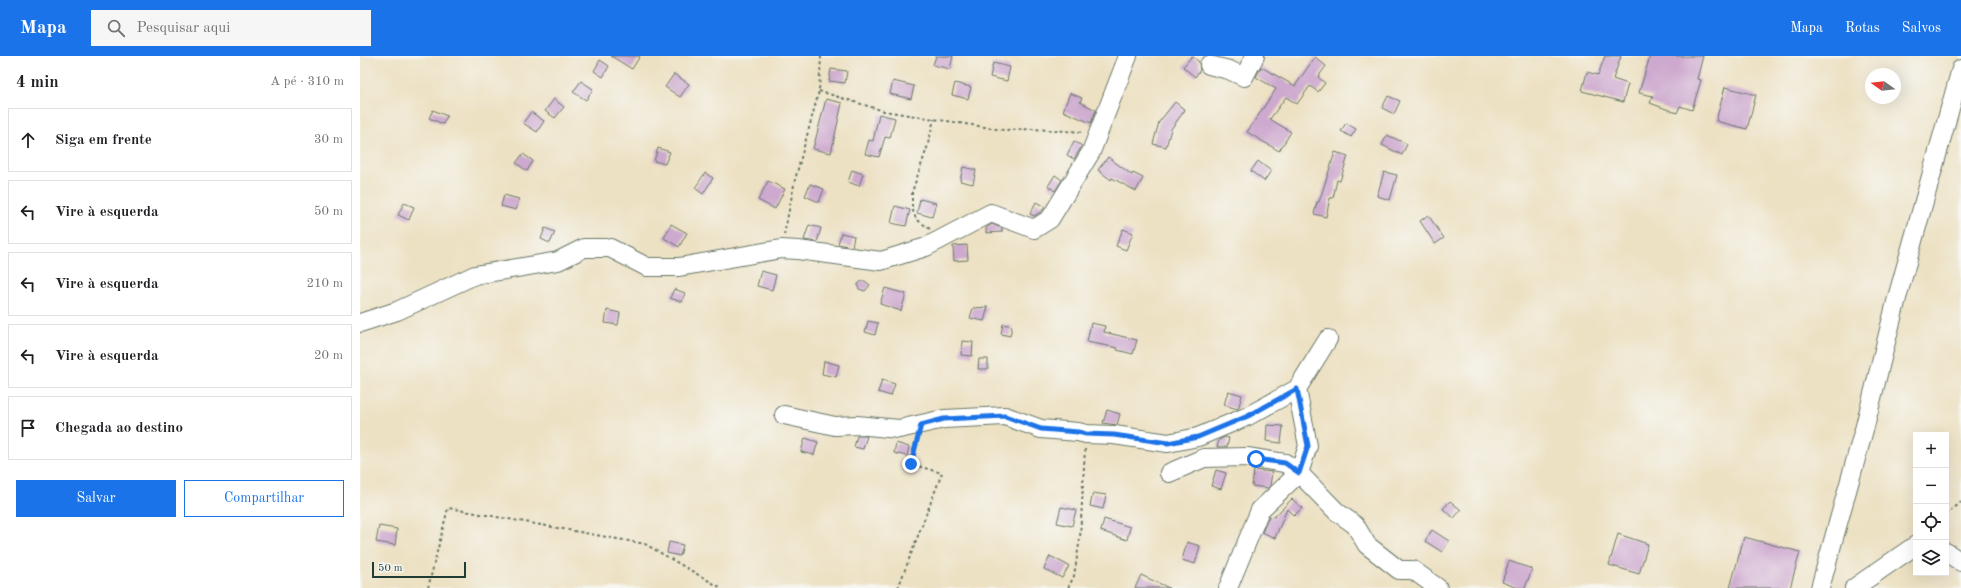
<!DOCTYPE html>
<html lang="pt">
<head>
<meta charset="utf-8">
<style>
  :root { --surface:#fff; --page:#f6f6f6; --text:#202124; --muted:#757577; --line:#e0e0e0; --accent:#1a73e8 }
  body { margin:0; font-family:"Old Standard TT",serif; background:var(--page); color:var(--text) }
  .controls { position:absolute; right:12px; bottom:12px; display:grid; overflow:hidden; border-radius:0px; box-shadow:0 4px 16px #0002 }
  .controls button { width:36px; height:36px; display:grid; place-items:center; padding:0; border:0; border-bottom:1px solid var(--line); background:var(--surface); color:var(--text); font:20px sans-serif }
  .compass { position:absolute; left:1505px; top:12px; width:36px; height:36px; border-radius:50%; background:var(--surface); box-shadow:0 4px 16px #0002; rotate:284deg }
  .scale { position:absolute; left:12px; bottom:10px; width:94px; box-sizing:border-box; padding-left:4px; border:2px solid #1f3d34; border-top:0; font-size:11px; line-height:14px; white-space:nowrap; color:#1f3d34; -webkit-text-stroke:3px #f6f6f2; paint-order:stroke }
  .stop { position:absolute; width:12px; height:12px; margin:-9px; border:3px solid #1a73e8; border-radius:50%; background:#fff }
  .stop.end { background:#1a73e8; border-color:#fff; box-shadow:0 1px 4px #0008 }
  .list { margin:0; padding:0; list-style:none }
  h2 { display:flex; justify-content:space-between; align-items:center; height:52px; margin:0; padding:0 16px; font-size:17px }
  h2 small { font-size:13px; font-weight:400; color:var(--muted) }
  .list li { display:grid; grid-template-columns:26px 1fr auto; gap:12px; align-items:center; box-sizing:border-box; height:64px; margin:0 8px 8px; padding:0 8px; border:1px solid var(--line); border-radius:0px }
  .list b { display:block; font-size:15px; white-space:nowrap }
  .list em { font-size:13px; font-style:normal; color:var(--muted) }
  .actions { display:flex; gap:8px; padding:12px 16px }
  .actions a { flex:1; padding:9px 0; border:1px solid var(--accent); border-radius:0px; text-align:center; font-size:14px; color:var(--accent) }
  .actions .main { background:var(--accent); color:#fff }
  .icon { flex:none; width:22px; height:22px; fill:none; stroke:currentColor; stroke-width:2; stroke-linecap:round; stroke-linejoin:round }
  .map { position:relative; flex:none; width:1601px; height:532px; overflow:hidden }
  header { display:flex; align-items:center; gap:24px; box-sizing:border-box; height:56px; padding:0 20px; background:var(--accent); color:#fff }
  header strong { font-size:19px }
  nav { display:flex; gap:22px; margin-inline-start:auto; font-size:14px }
  .search { width:280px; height:36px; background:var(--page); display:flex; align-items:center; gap:10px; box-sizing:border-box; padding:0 14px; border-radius:0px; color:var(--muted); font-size:15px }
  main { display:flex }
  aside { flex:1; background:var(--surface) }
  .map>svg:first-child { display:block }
  .building { fill:#cda9cf }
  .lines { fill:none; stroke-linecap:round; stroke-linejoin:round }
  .minor-casing { stroke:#677666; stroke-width:20 }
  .path { stroke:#677666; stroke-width:2; stroke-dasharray:3 3; stroke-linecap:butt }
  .minor { stroke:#fff; stroke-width:18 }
  .route { stroke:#1a73e8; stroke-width:5 }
</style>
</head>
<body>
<header>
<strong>Mapa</strong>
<div class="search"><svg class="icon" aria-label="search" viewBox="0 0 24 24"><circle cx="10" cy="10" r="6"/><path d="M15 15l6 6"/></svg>Pesquisar aqui</div>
<nav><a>Mapa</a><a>Rotas</a><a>Salvos</a></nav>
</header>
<main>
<aside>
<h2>4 min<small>A pé · 310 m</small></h2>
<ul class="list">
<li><svg class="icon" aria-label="ahead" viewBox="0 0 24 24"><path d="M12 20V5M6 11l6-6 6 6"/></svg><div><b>Siga em frente</b></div><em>30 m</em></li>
<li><svg class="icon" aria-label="left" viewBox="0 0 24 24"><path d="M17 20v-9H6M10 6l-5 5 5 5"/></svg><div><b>Vire à esquerda</b></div><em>50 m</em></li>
<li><svg class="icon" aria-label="left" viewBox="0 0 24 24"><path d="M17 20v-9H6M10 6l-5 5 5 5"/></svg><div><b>Vire à esquerda</b></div><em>210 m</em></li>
<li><svg class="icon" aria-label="left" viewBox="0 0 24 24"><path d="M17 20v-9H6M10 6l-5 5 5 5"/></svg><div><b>Vire à esquerda</b></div><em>20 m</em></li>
<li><svg class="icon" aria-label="arrive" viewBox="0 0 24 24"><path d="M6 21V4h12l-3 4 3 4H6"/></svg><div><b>Chegada ao destino</b></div></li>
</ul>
<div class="actions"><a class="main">Salvar</a><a>Compartilhar</a></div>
</aside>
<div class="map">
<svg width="1601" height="532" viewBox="0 0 1601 532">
  <rect width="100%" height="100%" fill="#f6f6f2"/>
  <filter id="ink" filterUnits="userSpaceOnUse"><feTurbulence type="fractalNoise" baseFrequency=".025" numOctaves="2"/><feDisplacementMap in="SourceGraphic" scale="8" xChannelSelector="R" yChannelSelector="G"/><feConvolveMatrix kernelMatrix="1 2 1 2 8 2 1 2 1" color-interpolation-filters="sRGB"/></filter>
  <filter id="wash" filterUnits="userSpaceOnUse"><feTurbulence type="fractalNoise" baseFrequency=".012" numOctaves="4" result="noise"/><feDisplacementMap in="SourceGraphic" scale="16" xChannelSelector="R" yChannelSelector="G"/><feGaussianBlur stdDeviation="0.9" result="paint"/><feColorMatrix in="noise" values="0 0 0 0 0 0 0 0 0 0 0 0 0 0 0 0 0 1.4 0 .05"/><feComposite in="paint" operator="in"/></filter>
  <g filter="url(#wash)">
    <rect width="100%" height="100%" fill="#ede1c3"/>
    <g id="blocks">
      <path class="building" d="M251,0H280L272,13Z
        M576,0H593L590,13L573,9Z
        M832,0L839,6L840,14L835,21L823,11Z
        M1245,0H1261L1253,23L1268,28L1263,46L1222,35L1227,16L1238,19Z
        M1290,0H1343L1337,23L1341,24L1332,54L1320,50L1317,57L1290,47L1293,40L1279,37Z
        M955,1L966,10L958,21L965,27L958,36L950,30L937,48L926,41L910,63L931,76L919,95L887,76L916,33L896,21L901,11L935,30Z
        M240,4L249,10L243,21L234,15Z
        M633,7L650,11L647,25L630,21Z
        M471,13L487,15L485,27L469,25Z
        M314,18L329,28L320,41L305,31Z
        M221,25L233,33L226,44L213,36Z
        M533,25L554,30L551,43L530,38Z
        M595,27L611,31L608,43L592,39Z
        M1365,31L1396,39L1387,73L1356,65Z
        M710,37L722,42L720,46L736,54L731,67L703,55Z
        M1028,40L1040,45L1034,58L1022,52Z
        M194,43L204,51L195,62L185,55Z
        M466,43L482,47L471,97L453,93Z
        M815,46L825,54L811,73L806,91L793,88L799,66Z
        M73,54L87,60L83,68L69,62Z
        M171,56L184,65L177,76L163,67Z
        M519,58L535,62L530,82L525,81L519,101L505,98L509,84L513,85Z
        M986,67L996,73L991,81L981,75Z
        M1027,79L1047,88L1042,99L1022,89Z
        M714,85L722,90L714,103L707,99Z
        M298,92L310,96L305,108L294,105Z
        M975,96L988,100L980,125L977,124L973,142H970L966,161L954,158L957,146H959Z
        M163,98L173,105L167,115L156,107Z
        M748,101L772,119L773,117L783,122L776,135L752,122L751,124L738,114Z
        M898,105L911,115L904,125L891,115Z
        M603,111L616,114L613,128L600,125Z
        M492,114L503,118L499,130L488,126Z
        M1024,116L1037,119L1030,144L1017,140Z
        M345,117L353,122L343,138L335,132Z
        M695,119L702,124L695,135L688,130Z
        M408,125L425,133L415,153L398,144Z
        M450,128L464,133L459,146L445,140Z
        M144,139L159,143L156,154L141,150Z
        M560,143L576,147L572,161L557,157Z
        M676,146L685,151L682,155L674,160L670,158Z
        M44,147L54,151L49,164L38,159Z
        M535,150L550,154L546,170L531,167Z
        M1068,159L1084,182L1075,188L1060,165Z
        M311,168L327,177L319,191L304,182Z
        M632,168L642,172V176L626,177V172Z
        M449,169L461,172L457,186L444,184Z
        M185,172L195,176L190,187L181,183Z
        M763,173L773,177L766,194L756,190Z
        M481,177L494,180L492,191L478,188Z
        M607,189L608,204L594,205L593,190Z
        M401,215L416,219L412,234L397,230Z
        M502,225H505L510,229L505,235L499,233L498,231V228Z
        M525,232L546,238L541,255L520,248Z
        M314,233L325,237L322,246L310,242Z
        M628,251L624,265L610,262L613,252Z
        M247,254L260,257L258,269L245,267Z
        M508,265L518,267L515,279L505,276Z
        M731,267L745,270L744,276L777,284L773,298L757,294L758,292L727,286Z
        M643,268L652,270L650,280L641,278Z
        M602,285L613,286L612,300L601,299Z
        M619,303H628V313H618Z
        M464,305L479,309L476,321L462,318Z
        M522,324L535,328L531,340L518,336Z
        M868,335L882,339L878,353L864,349Z
        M747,354L760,358L757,369L743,367Z
        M907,369L923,370L921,387L906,385Z
        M497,380H507L503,393L494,391Z
        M865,381L869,382L867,391H857L859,384Z
        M445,382L458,386L454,399L441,396Z
        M536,387L549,391L547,400L534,397Z
        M856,414L866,417L861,433L851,430Z
        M894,414L912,416L910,430L908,432L892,430Z
        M733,437L746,439L743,453L730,450Z
        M932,443L942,452L934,460L927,453L915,482L902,476L909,460L914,461Z
        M1090,445L1101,454L1094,462L1083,453Z
        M701,451L716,454L712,470L697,467Z
        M744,463L770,471L767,484L741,475Z
        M19,470L37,473L35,489L16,486Z
        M1072,474L1089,485L1082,496L1065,485Z
        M1258,478L1288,488L1279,518L1249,509Z
        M1384,481L1440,496L1430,532H1370Z
        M309,486L323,489L320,500L307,497Z
        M827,486L840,490L835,508L822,504Z
        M690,500L709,510L702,522L684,513Z
        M1149,505L1172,513L1165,532H1158L1142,526Z
        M781,519L809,532H775Z"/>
    </g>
  </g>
  <g filter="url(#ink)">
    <use href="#blocks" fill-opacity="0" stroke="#677666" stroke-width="1"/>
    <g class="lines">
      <g class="minor-casing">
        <path id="minor" d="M849,9L869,14L884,21L895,0
          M0,267L37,255L115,219L198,205L224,192H250L287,211H319L421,193L438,194L521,205L566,191L631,157L674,173L690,163L731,96L768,0
          M424,359L475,370L497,369L539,373L584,363L645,360L681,373L718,376L726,378L754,379L808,387L838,381L888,360L937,333
          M809,417L844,402L887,401L925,407L939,417L977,456L995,469L1007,489L1039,514H1053L1078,532
          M1586,496L1601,506
          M868,532L900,454L939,417L948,390L937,333L968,283
          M1460,532L1505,370L1537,242L1601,13
          M1494,532L1556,489"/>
      </g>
      <path class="path" d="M459,35L524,55L643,74L672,73L724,76
        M570,173L556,163L552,152V136L567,92L574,63
        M424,179L435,124L459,35L461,0
        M1586,459L1601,446
        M68,532L88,452L285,488L361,532
        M538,532L582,417L551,408L556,384
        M708,532L714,520L720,482L725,393"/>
      <use href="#minor" class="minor"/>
    </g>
  </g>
  <g class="lines" filter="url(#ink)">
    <path class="route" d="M551,408L561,369L584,363L645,360L681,373L718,376L726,378L754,379L808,387L838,381L888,360L937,333L948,390L939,417L925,407L896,403"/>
  </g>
</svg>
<div class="controls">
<button>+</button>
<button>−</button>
<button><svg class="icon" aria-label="locate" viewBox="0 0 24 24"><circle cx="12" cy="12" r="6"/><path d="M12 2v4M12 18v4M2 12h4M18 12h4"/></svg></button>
<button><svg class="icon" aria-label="layers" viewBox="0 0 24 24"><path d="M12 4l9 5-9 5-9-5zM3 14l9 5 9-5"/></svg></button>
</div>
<svg class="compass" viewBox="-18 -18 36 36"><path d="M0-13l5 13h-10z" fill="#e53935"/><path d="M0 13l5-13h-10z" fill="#757577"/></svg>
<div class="scale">50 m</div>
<div class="stop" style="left:896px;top:403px"></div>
<div class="stop end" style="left:551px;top:408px"></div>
</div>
</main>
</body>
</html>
